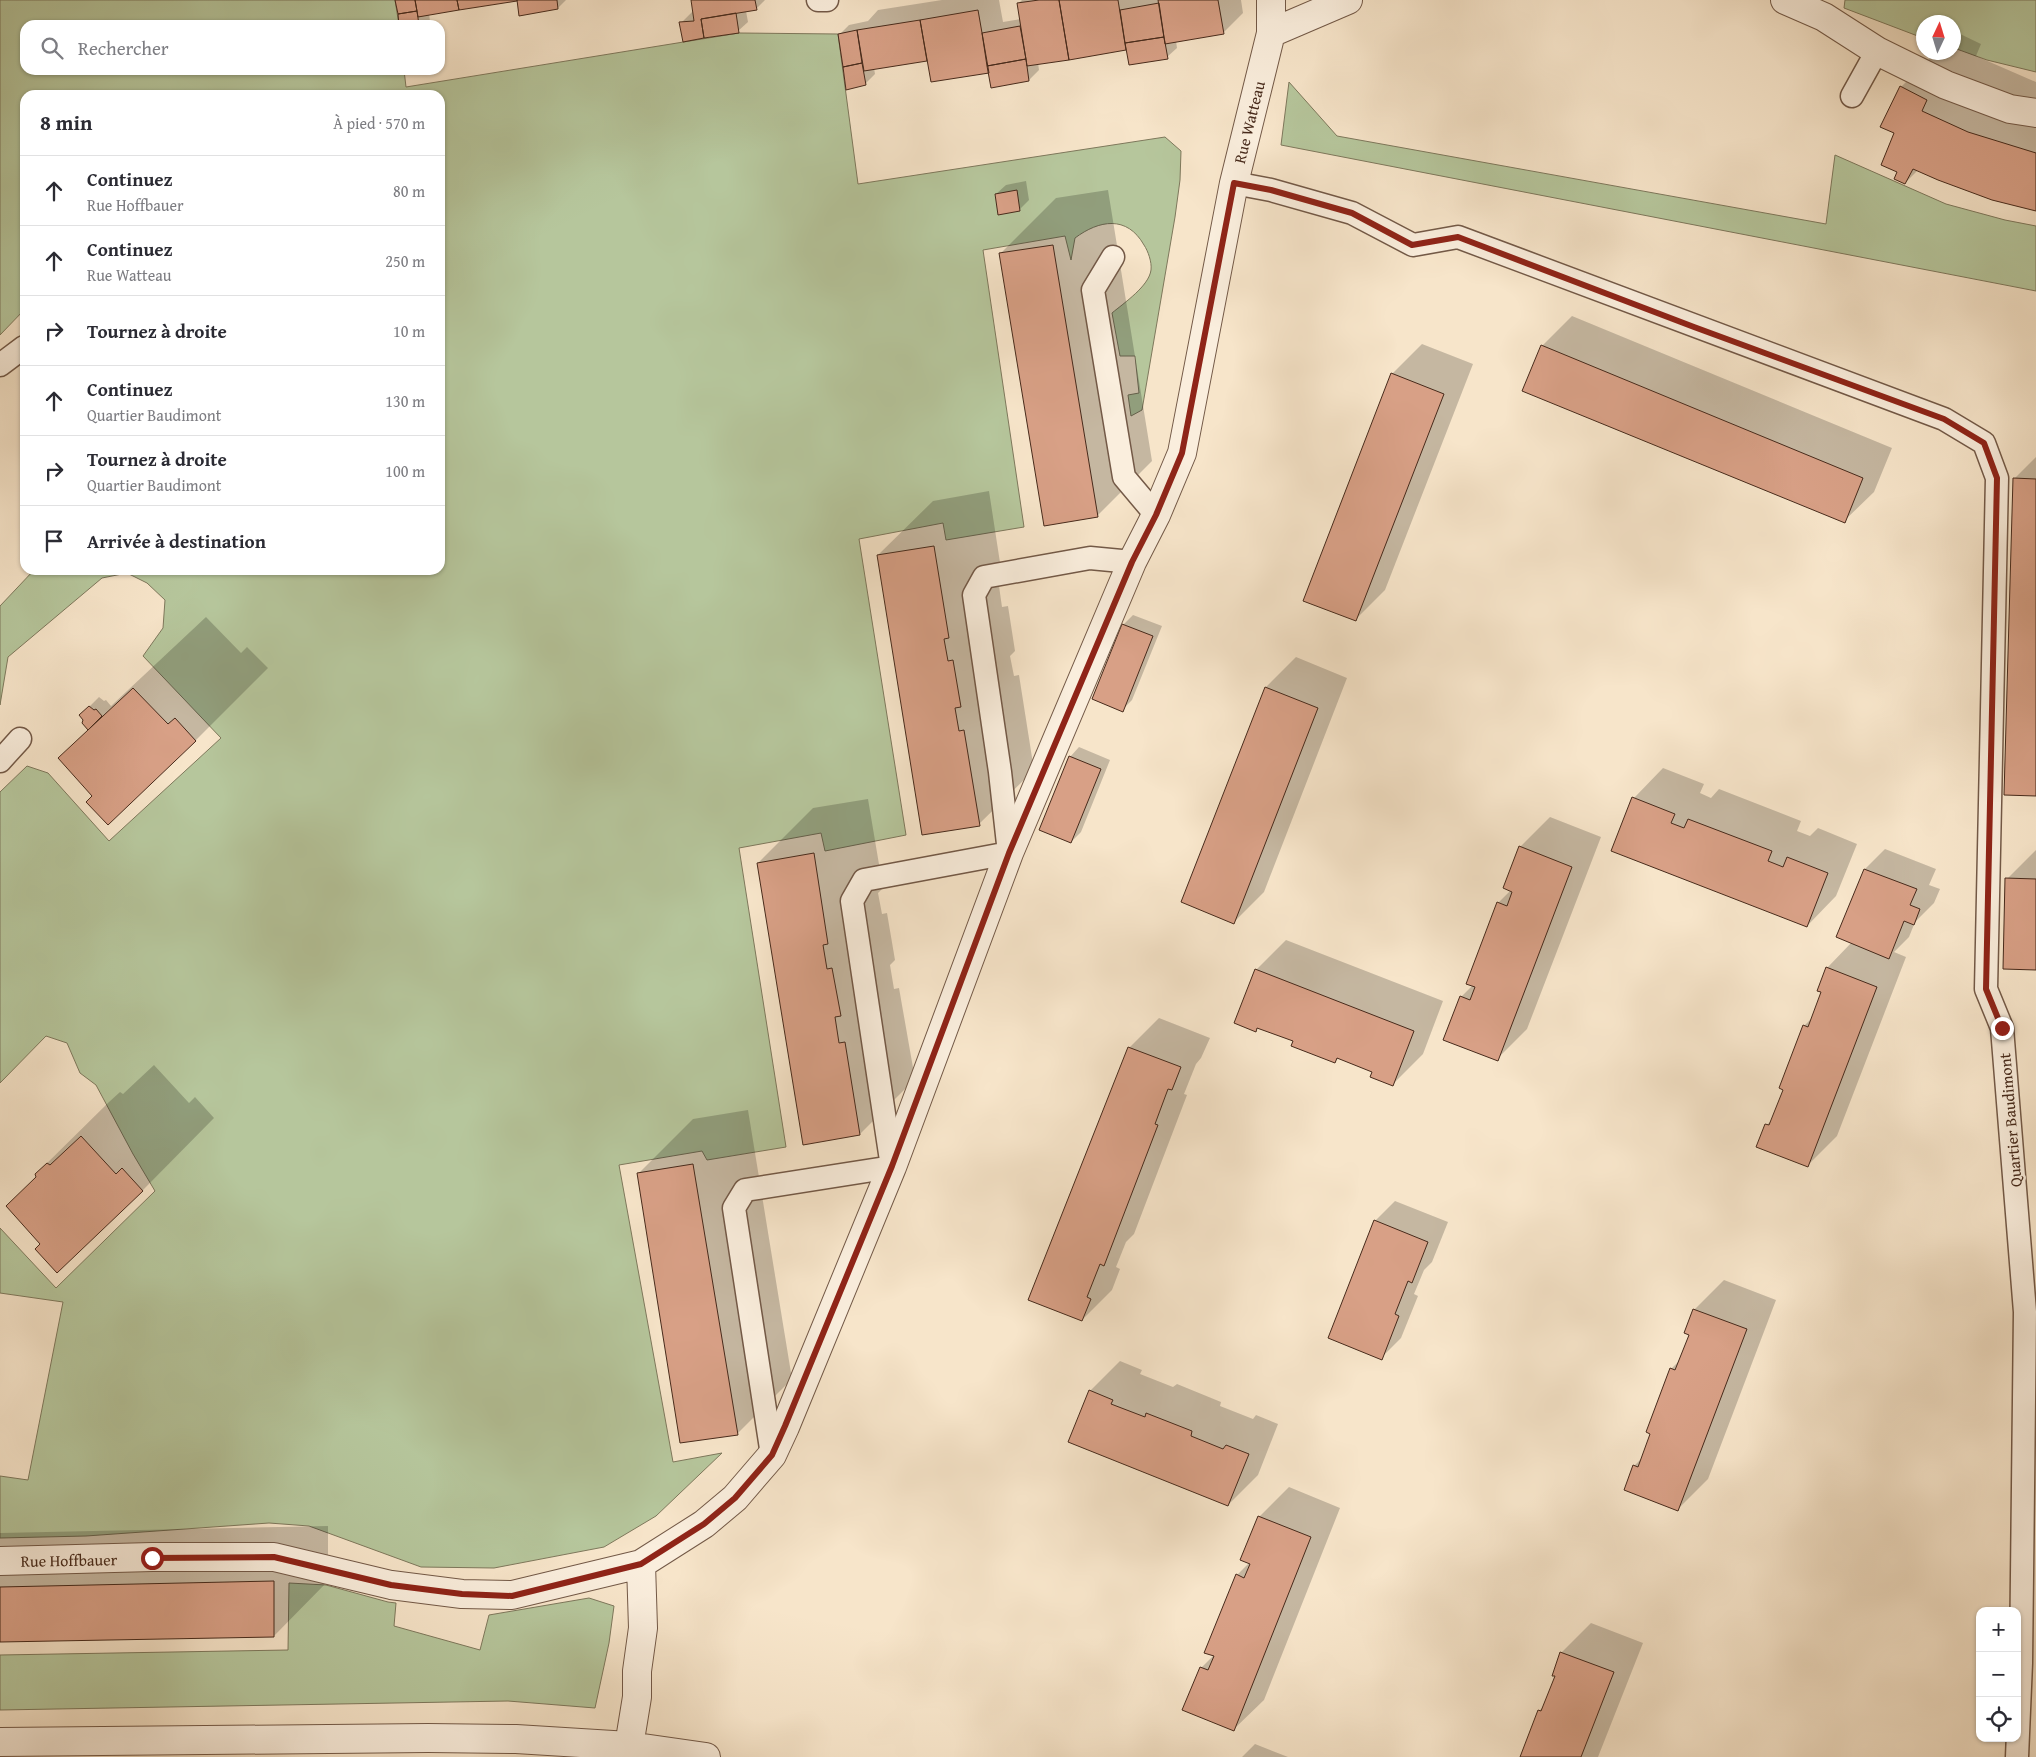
<!DOCTYPE html>
<html lang="fr">
<head>
<meta charset="utf-8">
<style>
  :root { --surface:#fff; --page:#f7f7f7; --text:#2b2b33; --muted:#7c7c81; --line:#e1e1e2 }
  body { margin:0; font-family:"Gentium Book Plus",serif; background:var(--page); color:var(--text) }
  .controls { position:absolute; right:15px; bottom:15px; display:grid; overflow:hidden; border-radius:10px; box-shadow:0 1px 4px #0004 }
  .controls button { width:45px; height:45px; display:grid; place-items:center; padding:0; border:0; border-bottom:1px solid var(--line); background:var(--surface); color:var(--text); font:25px sans-serif }
  .compass { position:absolute; left:1916px; top:15px; width:45px; height:45px; border-radius:50%; background:var(--surface); box-shadow:0 1px 4px #0004; rotate:4deg }
  .stop { position:absolute; width:15px; height:15px; margin:-11px; border:4px solid #8f2418; border-radius:50%; background:#fff }
  .stop.end { background:#8f2418; border-color:#fff; box-shadow:0 1px 5px #0008 }
  .list { margin:0; padding:0; list-style:none }
  h2 { display:flex; justify-content:space-between; align-items:center; height:65px; margin:0; padding:0 20px; font-size:21px }
  h2 small { font-size:16px; font-weight:400; color:var(--muted) }
  .list li { display:grid; grid-template-columns:32px 1fr auto; gap:15px; align-items:center; box-sizing:border-box; height:70px; padding:0 20px; border-top:1px solid var(--line) }
  .list b { display:block; font-size:19px; white-space:nowrap }
  .list p { margin:0; font-size:16px; white-space:nowrap; color:var(--muted) }
  .list em { font-size:16px; font-style:normal; color:var(--muted) }
  .icon { flex:none; width:28px; height:28px; fill:none; stroke:currentColor; stroke-width:2; stroke-linecap:round; stroke-linejoin:round }
  .map { position:relative; flex:none; width:2036px; height:1757px; overflow:hidden }
  .search { position:absolute; background:var(--surface); box-shadow:0 1px 4px #0004; left:20px; top:20px; width:425px; height:55px; display:flex; align-items:center; gap:12px; box-sizing:border-box; padding:0 18px; border-radius:15px; color:var(--muted); font-size:19px }
  .panel { position:absolute; background:var(--surface); box-shadow:0 1px 4px #0004; left:20px; top:90px; width:425px; height:485px; border-radius:15px }
  .map>svg:first-child { display:block }
  .green { fill:#b6c69c; stroke:#7e785c }
  .shadow { fill:#0003 }
  .building { fill:#d8a086; stroke:#472a1b }
  .lines { fill:none; stroke-linecap:round; stroke-linejoin:round }
  .lane-casing { stroke:#735947; stroke-width:25 }
  .street-casing { stroke:#735947; stroke-width:30 }
  .lane { stroke:#faeedd; stroke-width:22 }
  .street { stroke:#faeedd; stroke-width:28 }
  .route { stroke:#8f2418; stroke-width:6 }
  .labels { text-anchor:middle; stroke-width:5; stroke-linejoin:round; paint-order:stroke }
  .street-label { font-size:16px; fill:#472a1b; stroke:#faeedd }
</style>
</head>
<body>
<div class="map">
<svg width="2036" height="1757" viewBox="0 0 2036 1757">
  <rect width="100%" height="100%" fill="#f7e5ca"/>
  <filter id="stains"><feTurbulence type="fractalNoise" baseFrequency=".004" numOctaves="4"/><feColorMatrix values="0 0 0 0 .2 0 0 0 0 .09 0 0 0 0 .02 0 0 0 .5 -.17"/></filter>
  <radialGradient id="worn" r=".72"><stop offset=".6" stop-color="#630" stop-opacity="0"/><stop offset="1" stop-color="#630" stop-opacity=".3"/></radialGradient>
  <path class="green" d="M0,0H395L399,25H25V70H404L406,87L739,33L838,34L858,184L1165,137L1181,151L1180,180L1175,217L1142,410L1131,416L1128,395L1139,393L1135,356H1120L1112,313C1124,303 1149,286 1151,270C1152,262 1148,251 1144,245C1127,215 1099,220 1075,238L1071,260L1065,236L983,250L1024,527L946,540L943,523L859,539L906,835L825,851L821,833L739,848L786,1147L707,1160L702,1151L619,1165L673,1462L722,1453L656,1516L604,1547L494,1568L421,1567L309,1526L269,1523L86,1536L0,1538V1476L28,1480L63,1302L0,1293V1228L56,1288L155,1191L133,1154L96,1085L80,1073L67,1043L46,1036L0,1083V792L27,766L48,773L109,841L221,738L143,656L163,628L165,600L147,583L127,573L102,578L8,657L0,705V606L34,570H440V95H25V309L0,335Z
    M1845,0H2036V72L1987,60L1954,48V22H1924L1923,38L1844,8Z
    M1289,82L1337,136L1826,224L1835,155L1946,204L2005,220L2036,226V291L1281,145Z
    M289,1583L326,1585L388,1602L396,1603L394,1626L480,1650L489,1615L589,1598L614,1606L609,1643L595,1708L508,1701L0,1710V1655L288,1650Z"/>
  <path class="shadow" d="M396,0H514L429,14L430,21L426,25H400Z
    M518,0H566L558,8Z
    M692,0H765L756,9L746,11L748,22L738,31L681,23L694,10Z
    M942,0H999L1003,22L1021,19L1018,4L1022,0H1241L1243,13L1223,33L1176,41L1177,48L1167,57L1127,49L1038,63L1039,70L1029,80L992,86L989,72L928,59L874,68L875,74L865,84L839,35L849,25L868,21L878,10Z
    M1956,32L1981,44L1976,56L2036,82V209L1918,170L1905,183L1898,172L1896,132L1901,87L1936,52H1954V35Z
    M1026,181L1029,200L1019,210L996,194L1006,185Z
    M1108,190L1152,461L1097,516L1001,253L1056,198Z
    M1572,316L1892,448L1874,492L1844,521L1542,346Z
    M1422,344L1473,364L1385,590L1355,620L1392,374Z
    M2036,457V795L2014,479Z
    M989,491L1003,582L999,586L1002,607L1008,606L1015,651L1010,656L1014,676L1019,675L1034,770L979,824L878,555L933,501Z
    M1133,615L1162,626L1132,700L1122,710L1123,625Z
    M206,617L241,653L247,647L268,668L196,740L108,823L93,796L60,758L89,729L80,715L90,706L99,697L104,701L106,700L111,706Z
    M1296,657L1347,678L1264,892L1234,922L1183,902L1266,687Z
    M1079,747L1110,760L1081,832L1071,842L1070,757Z
    M1663,768L1704,784L1700,793L1711,798L1719,789L1801,821L1797,831L1810,836L1818,828L1857,844L1836,896L1807,926L1634,798Z
    M868,799L883,888L878,893L882,914L887,913L895,960L890,965L894,989L899,988L915,1079L860,1134L758,863L813,808Z
    M1550,817L1601,837L1527,1029L1497,1059L1461,997L1473,985L1498,903L1511,890L1520,847Z
    M1885,849L1936,869L1929,885L1940,889L1934,903L1915,922L1909,937L1894,952L1906,957L1837,1136L1807,1166L1767,1125L1773,1118L1785,1089L1804,1026L1812,1018L1823,991L1827,968L1852,942L1865,869Z
    M2036,850V969L2007,879Z
    M1286,940L1443,1001L1423,1054L1393,1084L1374,1071L1339,1058L1335,1061L1295,1040L1259,1027L1255,1030L1256,970Z
    M1159,1018L1210,1038L1201,1058L1196,1064L1184,1094L1187,1095L1134,1234L1126,1242L1116,1267L1120,1269L1112,1290L1082,1320L1129,1048Z
    M154,1065L189,1103L195,1097L214,1118L143,1190L57,1271L42,1244L36,1174L109,1102L120,1092L123,1094Z
    M748,1110L792,1379L737,1434L639,1173L693,1119Z
    M1395,1201L1448,1222L1432,1262L1424,1270L1414,1294L1418,1296L1401,1338L1381,1358L1375,1221Z
    M1724,1280L1776,1300L1708,1479L1678,1509L1634,1466L1643,1457L1671,1369L1681,1359L1690,1334L1686,1332L1694,1310Z
    M1120,1361L1142,1370L1140,1374L1173,1387L1177,1384L1221,1402L1220,1406L1253,1419L1256,1415L1278,1424L1258,1475L1228,1505L1090,1391Z
    M1289,1487L1340,1508L1264,1700L1234,1729L1201,1668L1214,1655L1237,1575L1249,1563L1259,1517Z
    M328,1526V1581L274,1636L0,1641V1533Z
    M1591,1623L1643,1643L1598,1757H1521L1539,1711L1545,1705L1557,1676L1561,1653Z
    M1255,1744L1288,1757H1242Z"/>
  <path class="building" d="M395,0H415L417,11L398,14Z
    M415,0H457L459,10L418,17Z
    M457,0H517V1L459,10Z
    M517,0H557L558,9L519,16Z
    M691,0H755L757,10L701,19L704,38L683,42L679,22L694,21Z
    M1039,0H1059L1069,60L1027,66L1017,3Z
    M1059,0H1118L1126,50L1069,60Z
    M1158,0H1218L1224,34L1165,44Z
    M1159,3L1164,37L1125,43L1120,10Z
    M978,10L989,73L931,82L920,20Z
    M417,11L419,25H399L398,14Z
    M736,13L739,33L704,38L701,19Z
    M920,20L927,61L864,71L857,30Z
    M1020,26L1026,59L987,66L982,33Z
    M857,30L862,63L843,67L838,34Z
    M1164,37L1168,59L1129,65L1125,43Z
    M1026,59L1029,81L991,88L987,66Z
    M862,63L866,85L846,90L843,67Z
    M1900,86L1927,100L1922,111L1968,132L2036,153V211L1992,200L1938,180L1913,169L1905,184L1894,179L1897,172L1881,165L1894,133L1880,127Z
    M1017,190L1020,211L998,215L995,194Z
    M1053,245L1098,517L1044,526L999,253Z
    M1541,345L1863,478L1845,523L1522,391Z
    M1391,373L1444,394L1356,621L1303,601Z
    M2013,478L2036,479V796L2004,795Z
    M934,546L949,638L944,639L948,661L953,660L961,707L955,708L959,731L964,730L980,826L922,835L877,555Z
    M1122,624L1153,636L1123,712L1092,699Z
    M1265,687L1318,708L1234,924L1181,902Z
    M133,688L168,724L175,718L196,741L108,825L86,802L92,796L58,758Z
    M89,706L94,710L96,709L102,716L88,730L82,723L83,720L79,715Z
    M1069,756L1101,769L1071,843L1039,830Z
    M1632,797L1675,814L1671,823L1684,828L1688,819L1772,851L1768,861L1783,867L1787,857L1828,873L1807,927L1611,851Z
    M1519,846L1572,867L1498,1061L1443,1040L1460,996L1470,1000L1475,987L1466,984L1497,902L1507,906L1512,892L1503,888Z
    M814,853L828,944L823,945L827,969L832,968L841,1016L835,1017L839,1043L845,1042L860,1135L803,1145L757,863Z
    M1864,869L1917,889L1910,905L1920,909L1914,925L1904,921L1889,959L1836,937Z
    M2005,878L2036,879V970L2003,969Z
    M1826,967L1877,987L1808,1167L1756,1147L1765,1124L1769,1125L1783,1090L1779,1088L1803,1025L1808,1027L1821,992L1817,991Z
    M1255,969L1414,1031L1393,1086L1370,1077L1372,1072L1337,1058L1335,1063L1291,1046L1293,1041L1257,1028L1256,1032L1234,1023Z
    M1128,1047L1181,1067L1172,1090L1168,1089L1155,1124L1158,1125L1104,1266L1100,1264L1087,1297L1091,1299L1082,1321L1028,1300Z
    M81,1136L116,1174L122,1168L143,1191L57,1273L35,1249L40,1244L6,1206L36,1177L35,1174L47,1163L50,1165Z
    M693,1164L738,1435L680,1443L637,1173Z
    M1374,1220L1428,1242L1412,1283L1408,1281L1395,1314L1399,1316L1382,1360L1328,1338Z
    M1693,1309L1747,1329L1678,1511L1624,1490L1633,1465L1638,1467L1650,1434L1646,1432L1670,1368L1675,1370L1689,1335L1684,1333Z
    M1089,1390L1113,1400L1111,1404L1145,1417L1146,1413L1192,1431L1191,1436L1223,1449L1226,1445L1249,1454L1228,1506L1068,1442Z
    M1258,1516L1311,1537L1234,1731L1182,1710L1200,1667L1208,1670L1214,1656L1204,1653L1236,1574L1244,1578L1250,1564L1240,1560Z
    M274,1581V1637L0,1642V1587Z
    M1560,1652L1614,1672L1581,1757H1520L1538,1710L1541,1711L1555,1676H1552Z"/>
  <g class="lines">
    <g class="lane-casing">
      <path id="lane" d="M818,0H827
        M1852,96L1877,51
        M1234,183L1271,190L1352,213L1413,245L1458,237L1944,419L1984,443L1997,478L1986,989L2002,1028L2025,1312L2021,1663L2017,1757
        M1113,257L1093,290L1124,477L1156,515
        M0,365L24,347
        M0,761L20,739
        M772,1455L734,1208L745,1190L892,1167L852,901L864,880L1009,853L1000,772L974,595L984,577L1090,558L1132,562"/>
    </g>
    <g class="street-casing">
      <path id="street" d="M1785,0L1824,17L1877,51L1946,85L2010,109L2036,113
        M1271,33L1348,0
        M0,1561L152,1557H274L391,1585L462,1594L512,1595L641,1564L704,1524L735,1498L772,1455L785,1427L892,1167L1009,853L1132,562L1156,515L1182,453L1234,183L1271,33V0
        M0,1742L428,1738L516,1739L629,1746L706,1757
        M629,1746L637,1697V1671L643,1628L641,1564"/>
    </g>
    <use href="#lane" class="lane"/>
    <use href="#street" class="street"/>
  </g>
  <g class="lines">
    <path class="route" d="M152,1558L274,1557L391,1585L462,1594L512,1596L641,1564L704,1524L735,1498L772,1455L785,1426L892,1166L1009,853L1132,562L1156,515L1182,453L1234,183L1271,190L1352,213L1412,245L1458,237L1694,327L1944,419L1984,443L1997,478L1986,989L2002,1028"/>
  </g>
  <g class="labels">
    <g class="street-label">
      <text transform="translate(1249 122) rotate(-76)" y="6">Rue Watteau</text>
      <text transform="translate(2010 1120) rotate(-95)" y="6">Quartier Baudimont</text>
      <text transform="translate(69 1560) rotate(-1)" y="6">Rue Hoffbauer</text>
    </g>
  </g>
  <rect width="100%" height="100%" filter="url(#stains)"/>
  <rect width="100%" height="100%" fill="url(#worn)"/>
</svg>
<div class="controls">
<button>+</button>
<button>−</button>
<button><svg class="icon" aria-label="locate" viewBox="0 0 24 24"><circle cx="12" cy="12" r="6"/><path d="M12 2v4M12 18v4M2 12h4M18 12h4"/></svg></button>
</div>
<svg class="compass" viewBox="-18 -18 36 36"><path d="M0-13l5 13h-10z" fill="#e53935"/><path d="M0 13l5-13h-10z" fill="#7c7c81"/></svg>
<div class="stop" style="left:152px;top:1558px"></div>
<div class="stop end" style="left:2002px;top:1028px"></div>
<div class="search"><svg class="icon" aria-label="search" viewBox="0 0 24 24"><circle cx="10" cy="10" r="6"/><path d="M15 15l6 6"/></svg>Rechercher</div>
<section class="panel">
<h2>8 min<small>À pied · 570 m</small></h2>
<ul class="list">
<li><svg class="icon" aria-label="ahead" viewBox="0 0 24 24"><path d="M12 20V5M6 11l6-6 6 6"/></svg><div><b>Continuez</b><p>Rue Hoffbauer</p></div><em>80 m</em></li>
<li><svg class="icon" aria-label="ahead" viewBox="0 0 24 24"><path d="M12 20V5M6 11l6-6 6 6"/></svg><div><b>Continuez</b><p>Rue Watteau</p></div><em>250 m</em></li>
<li><svg class="icon" aria-label="right" viewBox="0 0 24 24"><path d="M7 20v-9h11M14 6l5 5-5 5"/></svg><div><b>Tournez à droite</b></div><em>10 m</em></li>
<li><svg class="icon" aria-label="ahead" viewBox="0 0 24 24"><path d="M12 20V5M6 11l6-6 6 6"/></svg><div><b>Continuez</b><p>Quartier Baudimont</p></div><em>130 m</em></li>
<li><svg class="icon" aria-label="right" viewBox="0 0 24 24"><path d="M7 20v-9h11M14 6l5 5-5 5"/></svg><div><b>Tournez à droite</b><p>Quartier Baudimont</p></div><em>100 m</em></li>
<li><svg class="icon" aria-label="arrive" viewBox="0 0 24 24"><path d="M6 21V4h12l-3 4 3 4H6"/></svg><div><b>Arrivée à destination</b></div></li>
</ul>
</section>
</div>
</body>
</html>
